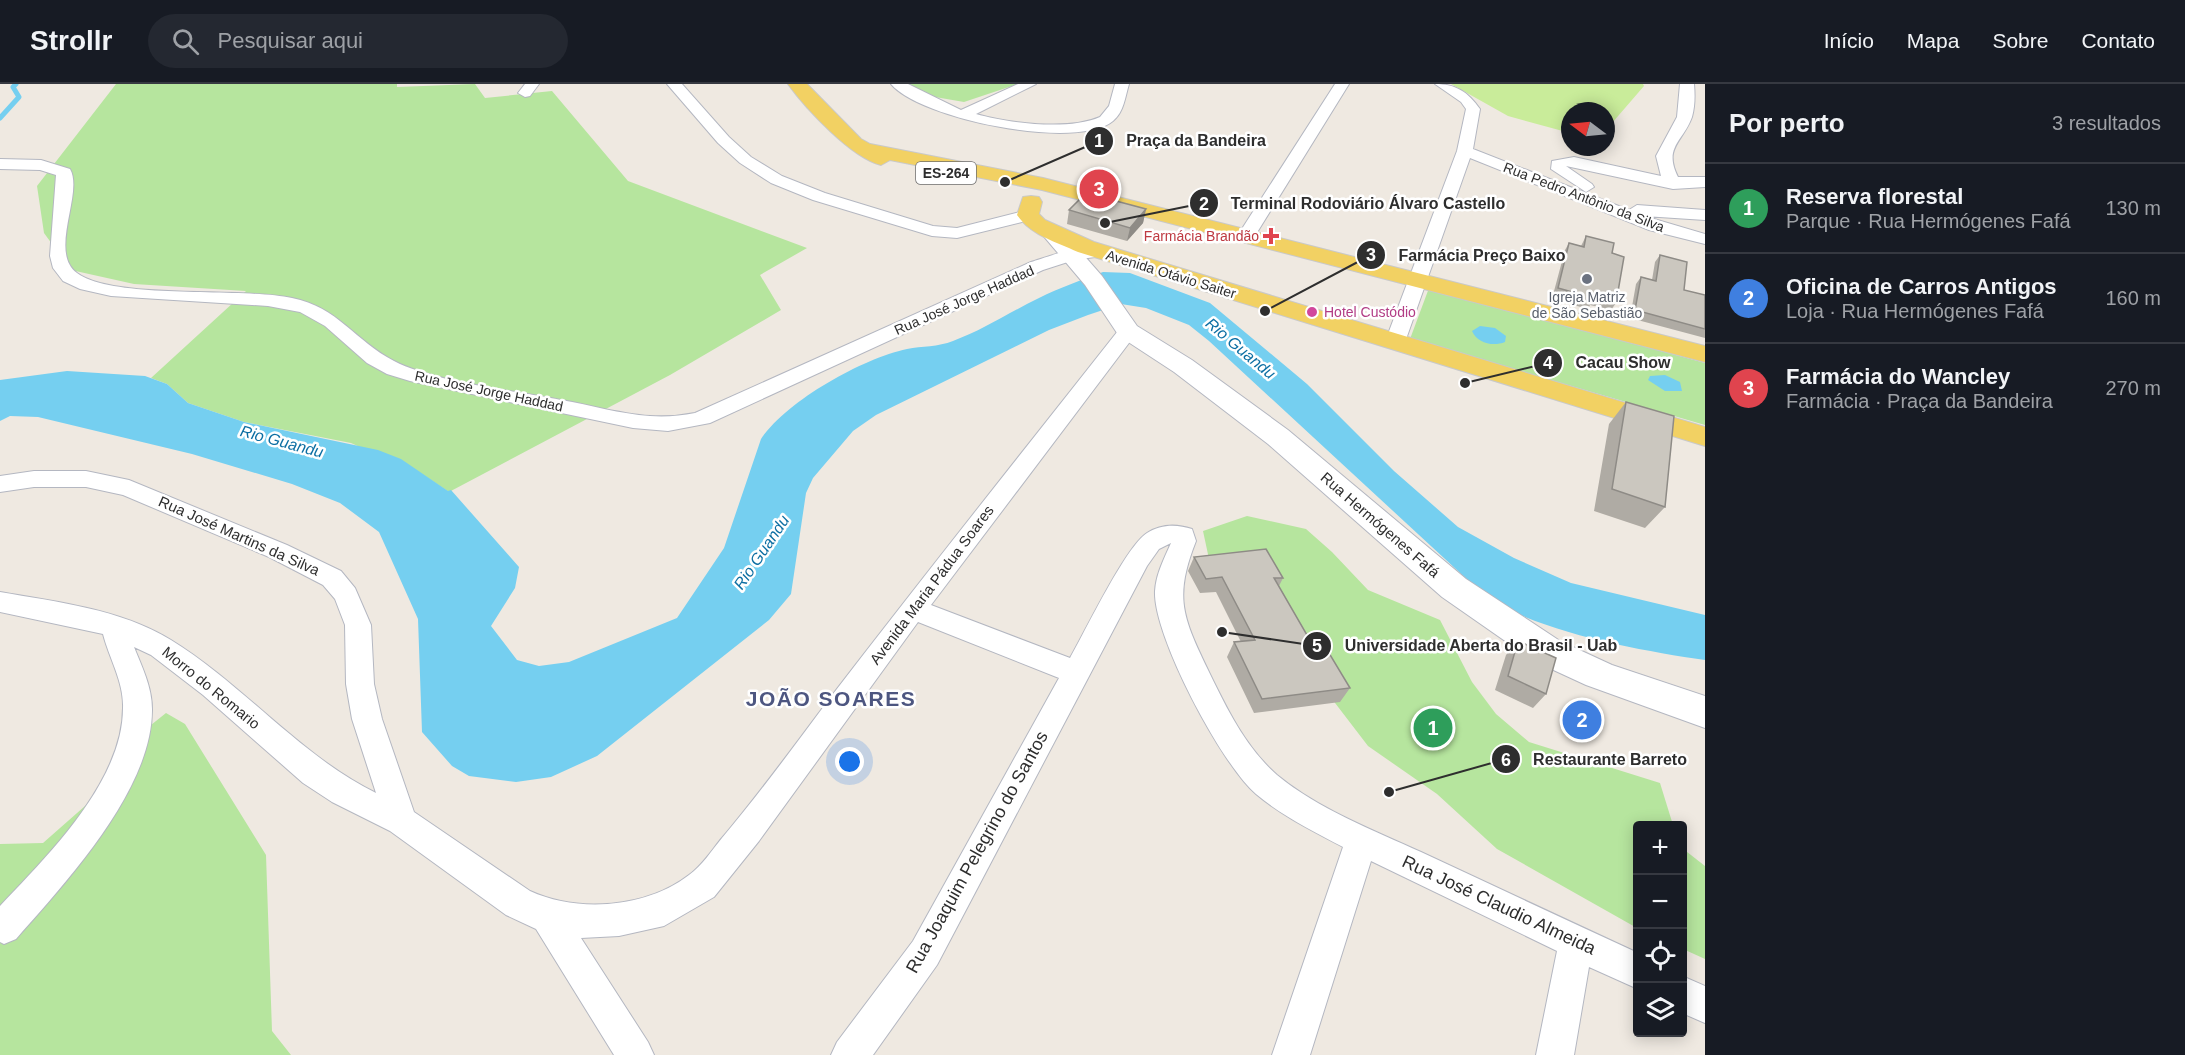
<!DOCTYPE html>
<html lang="pt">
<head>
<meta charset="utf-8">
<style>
  :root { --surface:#171b24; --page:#242831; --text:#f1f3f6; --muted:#9ea1a6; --line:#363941; --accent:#4264fb }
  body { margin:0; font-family:Arial,sans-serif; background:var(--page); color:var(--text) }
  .controls { position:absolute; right:18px; bottom:18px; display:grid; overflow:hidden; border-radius:6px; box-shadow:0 3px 15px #0003 }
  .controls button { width:54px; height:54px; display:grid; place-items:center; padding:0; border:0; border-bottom:2px solid var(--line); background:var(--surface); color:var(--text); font:30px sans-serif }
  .compass { position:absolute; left:1561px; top:18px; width:54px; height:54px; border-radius:50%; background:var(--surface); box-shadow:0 3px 15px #0003; rotate:286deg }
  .you { position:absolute; left:850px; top:678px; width:21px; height:21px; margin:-15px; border:4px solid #fff; border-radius:50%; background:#1a73e8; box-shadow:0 0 0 9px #1a73e833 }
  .badge { display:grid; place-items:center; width:39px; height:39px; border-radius:50%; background:var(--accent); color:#fff; font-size:20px; font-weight:700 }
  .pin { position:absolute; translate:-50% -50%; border:3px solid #fff; box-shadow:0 2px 6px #0006 }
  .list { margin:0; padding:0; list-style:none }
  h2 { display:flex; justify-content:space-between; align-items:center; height:78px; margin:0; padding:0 24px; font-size:26px }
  h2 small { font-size:20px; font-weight:400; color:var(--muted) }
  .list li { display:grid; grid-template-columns:39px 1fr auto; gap:18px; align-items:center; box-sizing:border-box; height:90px; padding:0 24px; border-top:2px solid var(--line) }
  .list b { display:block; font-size:22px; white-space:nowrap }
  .list p { margin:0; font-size:20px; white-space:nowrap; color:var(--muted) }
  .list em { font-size:20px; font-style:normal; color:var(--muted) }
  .icon { flex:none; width:33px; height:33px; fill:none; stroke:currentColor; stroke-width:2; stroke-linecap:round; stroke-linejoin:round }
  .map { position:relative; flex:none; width:1705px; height:971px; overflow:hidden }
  header { display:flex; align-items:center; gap:36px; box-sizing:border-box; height:84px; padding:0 30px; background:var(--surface); border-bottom:2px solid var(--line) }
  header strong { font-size:28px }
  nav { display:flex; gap:33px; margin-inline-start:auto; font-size:21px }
  .search { width:420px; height:54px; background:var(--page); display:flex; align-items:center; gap:15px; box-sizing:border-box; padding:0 21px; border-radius:33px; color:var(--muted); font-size:22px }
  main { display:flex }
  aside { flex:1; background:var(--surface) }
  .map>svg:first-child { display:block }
  .green { fill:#b6e59e }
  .pitch { fill:#c9ec9a }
  .water { fill:#75cff0 }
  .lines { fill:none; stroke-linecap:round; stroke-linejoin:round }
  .stream { stroke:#75cff0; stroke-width:5 }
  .minor-casing { stroke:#b4b7c1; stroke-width:2 }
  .tertiary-casing { stroke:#b4b7c1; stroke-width:2 }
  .primary-casing { stroke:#c9c9c9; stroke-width:2 }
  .minor { fill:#fff; fill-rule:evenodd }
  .tertiary { fill:#fff; fill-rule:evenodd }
  .primary { fill:#f2d163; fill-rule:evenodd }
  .wall { fill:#afaba4 }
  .shaded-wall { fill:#8e8b86 }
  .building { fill:#cbc7bf; stroke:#8e8b86; stroke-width:1.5 }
  .health-dot { fill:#e0444e; stroke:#fff; stroke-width:2 }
  .worship-dot { fill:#6b7280; stroke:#fff; stroke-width:2 }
  .hotel-dot { fill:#d1479c; stroke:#fff; stroke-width:2 }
  .labels { text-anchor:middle; stroke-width:5; stroke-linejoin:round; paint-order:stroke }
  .shield { fill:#fff; stroke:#6d6d6d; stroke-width:1.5 }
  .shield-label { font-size:14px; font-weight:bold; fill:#2e2e2e }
  .far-street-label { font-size:14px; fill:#2e2e2e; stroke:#fff }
  .far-health-label { font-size:14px; fill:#be3a42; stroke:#fff; text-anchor:end }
  .far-worship-label { font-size:14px; fill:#5b616d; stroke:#fff }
  .far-hotel-label { font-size:14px; fill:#b23c85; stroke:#fff; text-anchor:start }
  .street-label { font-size:15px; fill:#2e2e2e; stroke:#fff }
  .water-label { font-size:16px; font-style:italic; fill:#0d6fa3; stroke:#fff }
  .near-street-label { font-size:18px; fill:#2e2e2e; stroke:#fff }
  .district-label { font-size:21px; font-weight:bold; letter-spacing:1.5px; fill:#4d5680; stroke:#fff }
  .leader { fill:none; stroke:#2e2e2e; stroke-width:2 }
  .callout-dot { fill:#2e2e2e; stroke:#fff; stroke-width:2 }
  .mark-label { font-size:18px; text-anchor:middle; font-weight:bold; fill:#fff }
  .callout-label { font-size:16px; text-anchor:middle; font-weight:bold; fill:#2e2e2e; stroke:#fff; stroke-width:5; stroke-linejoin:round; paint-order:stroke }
</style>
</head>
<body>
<header>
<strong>Strollr</strong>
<div class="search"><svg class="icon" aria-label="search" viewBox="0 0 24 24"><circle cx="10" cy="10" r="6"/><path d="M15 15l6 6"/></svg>Pesquisar aqui</div>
<nav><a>Início</a><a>Mapa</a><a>Sobre</a><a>Contato</a></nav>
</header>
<main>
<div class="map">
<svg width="1705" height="971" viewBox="0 0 1705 971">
  <rect width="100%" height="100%" fill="#efe9e1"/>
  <path class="green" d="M116,0H397V3L475,0L485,14L552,7L628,97L807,164L760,191L781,226L670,291L449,408L425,392L351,359L244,338L188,319L167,300L151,294L246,207L134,200L71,186L44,149L37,102Z
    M902,0H1018L964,18L935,13Z
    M1429,204L1705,279V341L1410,255Z
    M1247,432L1306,445L1332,468L1368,506L1440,536L1472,598L1496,630L1529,658L1660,699L1673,741L1638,742L1637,844L1497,765L1437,710L1368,662L1332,615L1209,475L1203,447Z
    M166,629L185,640L266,771L272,947L291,971H0V760L43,759L102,707L121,665Z
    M1682,764L1705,782V875L1683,865Z"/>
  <path class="pitch" d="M1451,0H1643L1644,2L1606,46V27H1570V49L1508,32Z"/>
  <path class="water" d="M1103,188L1130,189L1210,219L1307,300L1394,387L1458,443L1514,474L1571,499L1705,531V576C1644,567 1555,551 1500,521C1490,516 1480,506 1471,499L1209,257L1189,241L1146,224L1121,220L1088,231L1049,246L876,331L853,347L813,394L806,409L791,510L769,536L597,672L551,693L516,698L469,692L452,682L422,648L418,535L379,448L340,419L292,400L192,370L38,333L10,332L0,337V296L67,287L145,292L167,300L188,319L244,338L378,366L401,375L448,407L451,406L519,483L515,504L491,542L517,576L539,582L569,578L677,534L724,464L761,355C787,317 861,275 907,265C922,262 938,263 953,257C983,246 1010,228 1039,214C1059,204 1082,196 1103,188Z
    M1480,242L1495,244L1506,252L1505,258C1493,263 1477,259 1472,247Z
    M1665,291L1680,298L1682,307H1665L1648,296L1650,292Z"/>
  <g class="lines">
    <path class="stream" d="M0,34L19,13L13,3L16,0"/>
    <g class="minor-casing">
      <path id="minor" d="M525,0H539L530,12L525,13L518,9Z
        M667,0H682L729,53L751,73L782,92L825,109L933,142L957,144L1028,126L1036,131L1034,135L957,154L932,152L813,116L771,99L740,79L718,59Z
        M891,0H908L961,26L1018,0H1036L976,30C1008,39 1068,47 1100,33L1109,22L1115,0H1129C1125,13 1124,28 1113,37C1077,67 920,35 891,0Z
        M1335,0H1349L1253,155H1241L1238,151Z
        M1435,0C1456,0 1468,8 1480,25L1473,65L1629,126L1637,121L1705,126V136L1644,132L1705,150V160L1649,146L1470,74L1405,258L1402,262H1388L1385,258L1457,67L1466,25L1461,18Z
        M1680,0H1694C1695,11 1695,22 1692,33C1683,58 1663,63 1678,93H1705V103L1673,105L1566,82L1592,100L1594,103L1586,108L1551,85L1552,77L1574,73L1661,92L1656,72L1677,33Z
        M0,75L41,76L70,85C84,109 48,168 77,189C113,216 241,203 292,214C338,223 355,257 394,277C434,298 515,307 561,316C591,321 620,330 650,332C665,333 680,332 695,329L1031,178C1045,174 1095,154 1105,168L1102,172L1074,176L1043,186L710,339L668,347L633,344L410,297L387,290L367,279L325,242L300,228L268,222L111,212L80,205L63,197L53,184L50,172L56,91L40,86L0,85Z
        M1128,241L1135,243L1138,247L1135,251L931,521L1070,574C1085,548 1126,462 1147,449C1161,440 1177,440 1192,445L1196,457C1174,513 1182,532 1208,586C1226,623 1245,663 1277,691C1318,725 1373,746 1421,768C1494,802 1566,836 1638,869V905L1589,883L1574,971H1536L1557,867L1371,777L1310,971H1272L1343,763C1313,747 1282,732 1256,710C1222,681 1153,552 1155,507C1156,490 1164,475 1171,459L1159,465L1147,482L937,881L873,971H831L837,958L913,857L1059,594L918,538L759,757L714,813L664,842L619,852L581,854L648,958L654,971H614L536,845L506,831L390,747L332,718L303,699L203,611L151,571L134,563C142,583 152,603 152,625C153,705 66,798 16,855L4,860L0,858V822C47,772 123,698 123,624C124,598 109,574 103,550L0,528V508C57,518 121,525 171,556C244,601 299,671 376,709L352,635L346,600L345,541L335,515L323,501L269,473L123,411L86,403H34L0,408V392L34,387H86L129,396L287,461L341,487L355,504L371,541L374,600L382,635L414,728L530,807C578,829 646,824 689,791C702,782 712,766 722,754C760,709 795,661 830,614C926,489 1024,366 1121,243Z
        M1682,892L1705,902V939L1682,929Z"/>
    </g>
    <g class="tertiary-casing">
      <path id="tertiary" d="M1052,142L1060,144L1102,192L1137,242L1192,276L1288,346L1466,495L1560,557L1612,581L1705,612V644L1586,601L1534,577L1442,513L1268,360L1174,288L1119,252L1085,201L1041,149L1044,144Z"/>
    </g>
    <g class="primary-casing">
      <path id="primary" d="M788,0H807L861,55L870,60L1043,94L1705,262V278L1042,106L890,76L881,81C852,74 806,25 788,0Z
        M1031,112L1039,113L1042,118L1039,130L1045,136L1094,158L1705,343V362L1078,168C1056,158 1031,151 1017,131L1023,113Z"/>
    </g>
    <use href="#minor" class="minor"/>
    <use href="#tertiary" class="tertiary"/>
    <use href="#primary" class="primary"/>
  </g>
  <path class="wall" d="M1146,125L1143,139L1127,157L1067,140L1069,126Z
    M1586,152L1612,169L1616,219L1611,226L1590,221L1588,225L1570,220L1571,216L1553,211L1565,166L1569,159L1581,162Z
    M1660,171L1684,206L1705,211V254L1630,234L1636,200L1641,193L1652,196L1655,178Z
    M1626,318L1665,423L1645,444L1594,427L1609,340Z
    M1194,473L1283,494L1279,502L1315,565L1350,604L1340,618L1254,629L1227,573L1234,558H1241L1216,508L1200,509L1188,487Z
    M1518,557L1546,610L1533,624L1495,606L1506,571Z"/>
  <path class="shaded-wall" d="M1146,125L1143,139L1127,157L1130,144Z"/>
  <path class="building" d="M1086,109L1146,125L1130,144L1069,126Z
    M1586,152L1614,159L1612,169L1624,173L1616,219L1593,213L1592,218L1575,213L1576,209L1558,204L1569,159L1584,163Z
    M1660,171L1687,178L1684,206L1705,211V245L1635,226L1641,193L1656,197Z
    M1626,318L1674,332L1665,423L1612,405Z
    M1266,465L1283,494H1274L1315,565L1326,564L1350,604L1262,615L1234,558L1255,556L1222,493L1206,495L1194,473Z
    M1518,557L1556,574L1546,610L1508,592Z"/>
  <path class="health-dot" d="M1268 143h6v6h6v6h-6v6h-6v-6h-6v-6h6z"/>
  <circle class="worship-dot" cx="1587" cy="195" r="6"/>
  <circle class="hotel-dot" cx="1312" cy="228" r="6"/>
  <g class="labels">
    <rect class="shield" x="916" y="78" width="60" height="22" rx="4.5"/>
    <g class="shield-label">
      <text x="946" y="94">ES-264</text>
    </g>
    <g class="far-street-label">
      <text transform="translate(1584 113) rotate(21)" y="5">Rua Pedro Antônio da Silva</text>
      <text transform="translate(1171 190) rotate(17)" y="5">Avenida Otávio Saiter</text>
      <text transform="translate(964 216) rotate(-24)" y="5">Rua José Jorge Haddad</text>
      <text transform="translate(489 307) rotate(12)" y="5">Rua José Jorge Haddad</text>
    </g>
    <g class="far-health-label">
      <text x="1259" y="157">Farmácia Brandão</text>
    </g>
    <g class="far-worship-label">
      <text x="1587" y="218">Igreja Matriz<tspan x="1587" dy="16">de São Sebastião</tspan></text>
    </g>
    <g class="far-hotel-label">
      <text x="1324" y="233">Hotel Custódio</text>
    </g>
    <g class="street-label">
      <text transform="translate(1380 441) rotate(41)" y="5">Rua Hermógenes Fafá</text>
      <text transform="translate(239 452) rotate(24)" y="5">Rua José Martins da Silva</text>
      <text transform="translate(932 501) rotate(-53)" y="5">Avenida Maria Pádua Soares</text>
      <text transform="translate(211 604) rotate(39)" y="5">Morro do Romario</text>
    </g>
    <g class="water-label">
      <text transform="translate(1241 264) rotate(40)" y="6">Rio Guandu</text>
      <text transform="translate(282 357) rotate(15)" y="6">Rio Guandu</text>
      <text transform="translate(761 468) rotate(-56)" y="6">Rio Guandu</text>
    </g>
    <g class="near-street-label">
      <text transform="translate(977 768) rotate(-61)" y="6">Rua Joaquim Pelegrino do Santos</text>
      <text transform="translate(1499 821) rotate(25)" y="6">Rua José Claudio Almeida</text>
    </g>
    <g class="district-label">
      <text x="831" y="622">JOÃO SOARES</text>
    </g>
  </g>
  <path class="leader" d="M1005 98L1099 57M1105 139L1204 119M1265 227L1371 171M1465 299L1548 279M1222 548L1317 562M1389 708L1506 675"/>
  <g class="callout-dot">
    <circle cx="1005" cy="98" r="6"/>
    <circle cx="1105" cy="139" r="6"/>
    <circle cx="1265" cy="227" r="6"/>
    <circle cx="1465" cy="299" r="6"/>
    <circle cx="1222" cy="548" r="6"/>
    <circle cx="1389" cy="708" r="6"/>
    <circle cx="1099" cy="57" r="15"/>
    <circle cx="1204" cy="119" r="15"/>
    <circle cx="1371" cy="171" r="15"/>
    <circle cx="1548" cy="279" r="15"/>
    <circle cx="1317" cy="562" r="15"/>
    <circle cx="1506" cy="675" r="15"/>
  </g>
  <g class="mark-label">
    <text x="1099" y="63">1</text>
    <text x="1204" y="126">2</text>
    <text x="1371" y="177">3</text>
    <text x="1548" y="285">4</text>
    <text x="1317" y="568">5</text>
    <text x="1506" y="682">6</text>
  </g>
  <g class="callout-label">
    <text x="1196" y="62">Praça da Bandeira</text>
    <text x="1368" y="125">Terminal Rodoviário Álvaro Castello</text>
    <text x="1482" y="177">Farmácia Preço Baixo</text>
    <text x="1623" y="284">Cacau Show</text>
    <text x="1481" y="567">Universidade Aberta do Brasil - Uab</text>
    <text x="1610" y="681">Restaurante Barreto</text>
  </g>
</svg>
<div class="controls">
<button>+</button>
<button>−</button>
<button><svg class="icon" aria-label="locate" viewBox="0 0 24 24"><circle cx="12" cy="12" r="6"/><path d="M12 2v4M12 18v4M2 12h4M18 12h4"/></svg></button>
<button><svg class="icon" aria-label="layers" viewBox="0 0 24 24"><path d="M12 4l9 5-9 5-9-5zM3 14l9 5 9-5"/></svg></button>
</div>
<svg class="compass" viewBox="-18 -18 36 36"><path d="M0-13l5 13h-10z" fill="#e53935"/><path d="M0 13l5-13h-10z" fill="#9ea1a6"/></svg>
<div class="you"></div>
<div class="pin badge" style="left:1433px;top:644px;background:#2e9e5b">1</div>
<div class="pin badge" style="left:1582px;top:636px;background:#3f7fe0">2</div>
<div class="pin badge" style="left:1099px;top:105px;background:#e0444e">3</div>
</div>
<aside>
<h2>Por perto<small>3 resultados</small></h2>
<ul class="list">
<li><span class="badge" style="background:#2e9e5b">1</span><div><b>Reserva florestal</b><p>Parque · Rua Hermógenes Fafá</p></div><em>130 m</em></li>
<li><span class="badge" style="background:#3f7fe0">2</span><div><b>Oficina de Carros Antigos</b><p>Loja · Rua Hermógenes Fafá</p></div><em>160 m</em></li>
<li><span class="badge" style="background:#e0444e">3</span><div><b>Farmácia do Wancley</b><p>Farmácia · Praça da Bandeira</p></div><em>270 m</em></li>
</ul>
</aside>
</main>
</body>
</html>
